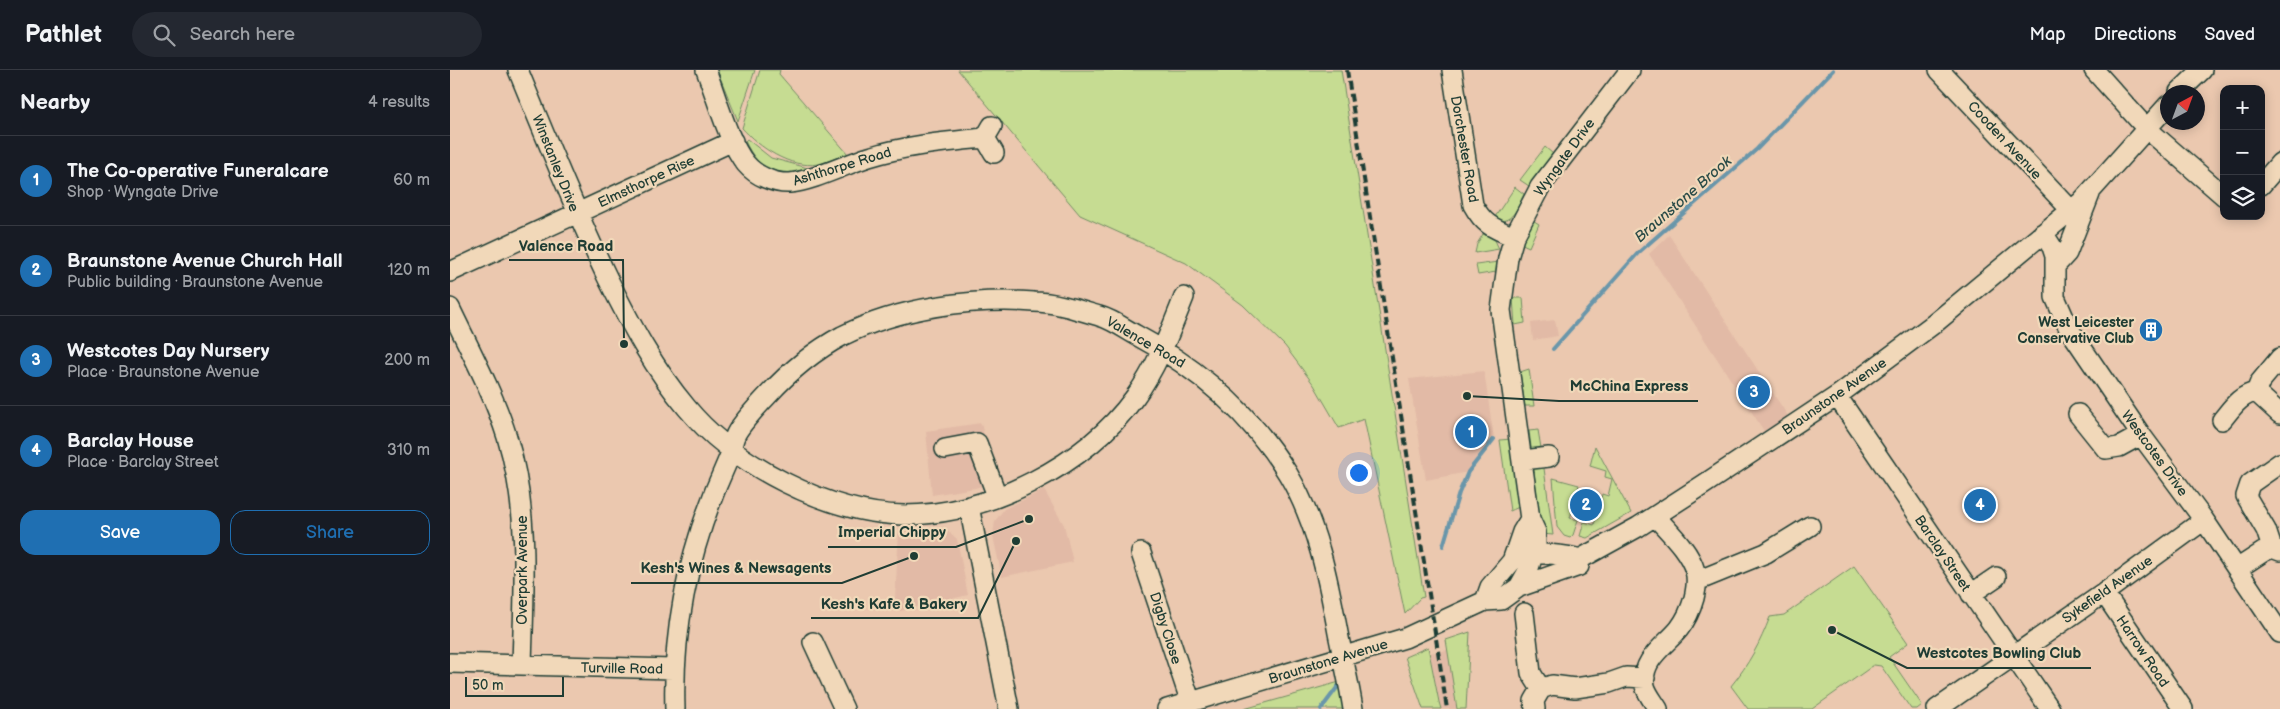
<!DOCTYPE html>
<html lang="en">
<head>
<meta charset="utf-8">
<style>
  :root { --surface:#171b24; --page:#242831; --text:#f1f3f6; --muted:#9ea1a6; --line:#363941; --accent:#1f6fb2 }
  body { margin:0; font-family:"Balsamiq Sans",sans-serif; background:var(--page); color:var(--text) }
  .controls { position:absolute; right:15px; top:15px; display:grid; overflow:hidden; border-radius:10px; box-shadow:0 2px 12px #0003 }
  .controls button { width:45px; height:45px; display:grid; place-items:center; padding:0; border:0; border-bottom:1px solid var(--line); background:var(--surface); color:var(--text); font:25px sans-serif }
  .compass { position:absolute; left:1710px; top:15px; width:45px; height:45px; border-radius:50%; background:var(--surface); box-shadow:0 2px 12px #0003; rotate:41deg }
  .scale { position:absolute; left:15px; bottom:12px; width:99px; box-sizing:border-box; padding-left:5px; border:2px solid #1f3d34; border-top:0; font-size:14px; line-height:18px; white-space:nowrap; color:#1f3d34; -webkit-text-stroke:4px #f1d8b9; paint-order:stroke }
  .you { position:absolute; left:908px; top:402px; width:18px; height:18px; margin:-12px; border:4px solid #fff; border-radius:50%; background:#1a73e8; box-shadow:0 0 0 8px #1a73e833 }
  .badge { display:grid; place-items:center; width:32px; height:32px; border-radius:50%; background:var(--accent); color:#fff; font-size:16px; font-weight:700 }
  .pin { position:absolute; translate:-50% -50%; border:2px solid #fff; box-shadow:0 1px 5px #0006 }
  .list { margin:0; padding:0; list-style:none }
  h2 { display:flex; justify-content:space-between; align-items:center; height:65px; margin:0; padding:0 20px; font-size:21px }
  h2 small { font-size:16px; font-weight:400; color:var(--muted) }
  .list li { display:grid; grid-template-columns:32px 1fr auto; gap:15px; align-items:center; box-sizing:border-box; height:90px; padding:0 20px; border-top:1px solid var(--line) }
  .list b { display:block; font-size:19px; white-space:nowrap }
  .list p { margin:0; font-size:16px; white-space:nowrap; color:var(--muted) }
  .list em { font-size:16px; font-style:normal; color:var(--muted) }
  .actions { display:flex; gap:10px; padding:15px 20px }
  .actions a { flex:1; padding:11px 0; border:1px solid var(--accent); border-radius:15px; text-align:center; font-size:18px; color:var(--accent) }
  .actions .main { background:var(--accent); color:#fff }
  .icon { flex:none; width:28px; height:28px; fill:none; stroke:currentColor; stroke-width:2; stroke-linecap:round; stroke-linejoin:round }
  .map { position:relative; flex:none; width:1830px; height:639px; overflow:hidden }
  header { display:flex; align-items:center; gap:30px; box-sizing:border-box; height:70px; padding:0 25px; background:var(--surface); border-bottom:1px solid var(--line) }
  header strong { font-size:24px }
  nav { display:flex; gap:28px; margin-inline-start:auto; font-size:18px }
  .search { width:350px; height:45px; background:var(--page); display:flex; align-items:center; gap:12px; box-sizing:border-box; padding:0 18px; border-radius:28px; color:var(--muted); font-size:19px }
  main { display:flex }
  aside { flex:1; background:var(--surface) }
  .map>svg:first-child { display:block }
  .built { fill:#e2baa6 }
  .green { fill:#c6dc92; stroke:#728c63 }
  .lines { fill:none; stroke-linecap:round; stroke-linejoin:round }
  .stream { stroke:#6996aa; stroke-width:4 }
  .minor-casing { stroke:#1f3d34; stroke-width:22 }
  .minor { stroke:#f1d8b9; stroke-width:19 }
  .rail { stroke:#1f3d34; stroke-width:4; stroke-dasharray:8 4; stroke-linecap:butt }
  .labels { text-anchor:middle; stroke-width:4.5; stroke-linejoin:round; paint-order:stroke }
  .street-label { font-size:14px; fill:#1f3d34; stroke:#f1d8b9 }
  .poi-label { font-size:14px; font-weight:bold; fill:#1f3d34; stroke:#f1d8b9; text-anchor:end }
  .water-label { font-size:15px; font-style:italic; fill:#2b4c48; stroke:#f1d8b9 }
  .leader { fill:none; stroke:#1f3d34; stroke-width:2 }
  .callout-dot { fill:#1f3d34; stroke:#f1d8b9; stroke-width:2 }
  .callout-label { font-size:15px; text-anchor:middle; font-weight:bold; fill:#1f3d34; stroke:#f1d8b9; stroke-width:4.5; stroke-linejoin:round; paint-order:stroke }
</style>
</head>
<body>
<header>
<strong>Pathlet</strong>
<div class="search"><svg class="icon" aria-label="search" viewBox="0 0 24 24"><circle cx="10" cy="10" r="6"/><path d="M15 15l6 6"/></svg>Search here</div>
<nav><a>Map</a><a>Directions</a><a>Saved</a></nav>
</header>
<main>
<aside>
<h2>Nearby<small>4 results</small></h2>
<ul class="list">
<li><span class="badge">1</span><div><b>The Co-operative Funeralcare</b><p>Shop · Wyngate Drive</p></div><em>60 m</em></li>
<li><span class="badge">2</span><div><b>Braunstone Avenue Church Hall</b><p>Public building · Braunstone Avenue</p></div><em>120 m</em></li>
<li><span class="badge">3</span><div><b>Westcotes Day Nursery</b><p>Place · Braunstone Avenue</p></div><em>200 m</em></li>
<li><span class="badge">4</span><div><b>Barclay House</b><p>Place · Barclay Street</p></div><em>310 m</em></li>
</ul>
<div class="actions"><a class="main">Save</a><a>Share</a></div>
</aside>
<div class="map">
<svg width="1830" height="639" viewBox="0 0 1830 639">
  <rect width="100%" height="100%" fill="#ebc8af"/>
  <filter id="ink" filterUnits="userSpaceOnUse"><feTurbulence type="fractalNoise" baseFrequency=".02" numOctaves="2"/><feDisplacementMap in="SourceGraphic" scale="10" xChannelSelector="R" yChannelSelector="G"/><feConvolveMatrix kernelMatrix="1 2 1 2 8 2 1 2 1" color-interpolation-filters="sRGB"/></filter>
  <g filter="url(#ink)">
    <path class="built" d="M1219,165L1338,346L1314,361L1199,184Z
      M1105,250L1108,266L1083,270L1081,253Z
      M1034,301L1044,369L1018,402L976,410L959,309Z
      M531,353L545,412L525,418L482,425L476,361Z
      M594,420L614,455L623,492L552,507L543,466L545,451L554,439Z
      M491,459L498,461L507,469L518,525L450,541L445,528L449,461Z
      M998,580L1007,639H991L979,583Z"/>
    <path class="green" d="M267,0H305L288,51Z
      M310,0H330L329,4L398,84C388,87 378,92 368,94C340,99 309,77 292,58Z
      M508,0H891L974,527L970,528L955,544L914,349L889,358L864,315L835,276L793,235L736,193L630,145Z
      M297,69L321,88L358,98C328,109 308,100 295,71Z
      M1095,77L1103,84L1079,116L1070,110Z
      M1065,117L1074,124C1067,138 1063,155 1043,150Z
      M1081,149L1089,154L1079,177L1070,173Z
      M1033,164L1045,170L1049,179L1025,183L1027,174Z
      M1048,192L1046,202L1028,205L1026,195Z
      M1063,228H1073L1075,253L1065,255Z
      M1079,299L1084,336H1075L1070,302Z
      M1088,360L1092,384L1082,385L1079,361Z
      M1061,369L1069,437L1060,441L1050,370Z
      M1145,376L1181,443L1137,468L1130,466L1134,452L1144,455L1152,424L1158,426L1162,409L1155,407L1156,401L1140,396Z
      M1093,391L1103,465L1092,464L1083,395Z
      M1103,408L1129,415L1120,448L1128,450L1123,465L1120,468L1114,466L1107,457Z
      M1404,496L1458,573L1439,587L1472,635L1467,639H1461L1431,596L1424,595L1362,639H1298L1281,616C1299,594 1310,573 1320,547L1334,545Z
      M1020,562L1016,639H1007L996,570Z
      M978,577L989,632L991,639H973L955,587Z
      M893,611L896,639H794Z"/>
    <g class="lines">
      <path class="stream" d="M1103,279L1188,183L1307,79L1383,0
        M993,476L1009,423L1018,402L1044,369
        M871,639L892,611"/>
      <g class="minor-casing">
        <path id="minor" d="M68,0C97,70 125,141 158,209C181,255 204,299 237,338C284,395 379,444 454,445C538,445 636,395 685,327C707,297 720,262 734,227
          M256,0C266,26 279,74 296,94C306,106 325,114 340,113C363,111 396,94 419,87C457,75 496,72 535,68
          M1002,0L1023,135C1034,155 1043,158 1064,167
          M1489,0L1621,140
          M1644,0L1696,58L1774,126
          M1729,22L1752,0
          M542,56L535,68L544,83
          M1811,115L1830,93
          M1593,163L1602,177L1605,186V227L1619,259L1691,365L1754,450L1830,563
          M1606,195L1617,183L1640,124
          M0,202L283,71
          M0,238C20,280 43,322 57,367C80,442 74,519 72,595
          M1830,288L1810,312L1806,322L1830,344
          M1387,326L1600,639
          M1628,344L1656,379L1669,377L1691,365
          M1772,350C1782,338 1790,325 1806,322
          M495,379L527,373L547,426
          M1073,390L1099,387
          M1830,393L1800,414L1796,426L1816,460L1822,478L1830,481
          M519,436L559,639
          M1205,446C1219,462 1239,480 1245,501C1248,510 1246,519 1244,528C1241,539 1236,550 1229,559C1215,576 1190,590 1195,616C1197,624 1204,632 1208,639
          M691,483L741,633
          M1074,485C1085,482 1120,485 1130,489
          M1787,499L1813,482L1822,478
          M1247,511L1316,483L1360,456
          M1069,517L1129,496L1130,489L1188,457L1253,415L1387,326L1485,253L1631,132L1718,35
          M1654,523L1733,639
          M1521,524L1546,507
          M1035,531L1040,517L1062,491L1072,462L1080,449
          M1074,543L1081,603L1091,619L1084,631L1085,639
          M363,572L394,639
          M0,593L223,599
          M1091,619L1102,615L1125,618L1159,613L1176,607L1195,608
          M225,639C222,553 242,469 278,390C282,381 282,370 287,362C295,349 307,337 318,325C339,302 364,281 392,266C450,237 521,228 584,232C605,232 629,240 649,246C661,249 674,258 686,265C748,298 801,344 838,404C867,453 878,508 888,563C893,588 899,613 903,639
          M717,639L955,568L1035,531L1051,530L1069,517L1078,501L1086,476V462L1080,449L1051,240L1058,188L1064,167L1090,117L1180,0
          M1487,639L1654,523L1754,450"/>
      </g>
      <use href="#minor" class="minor"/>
      <path class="rail" d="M897,0L997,639"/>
    </g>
  </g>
  <defs>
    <g id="building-disc" transform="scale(1.25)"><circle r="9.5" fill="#1f6fb2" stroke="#f1d8b9"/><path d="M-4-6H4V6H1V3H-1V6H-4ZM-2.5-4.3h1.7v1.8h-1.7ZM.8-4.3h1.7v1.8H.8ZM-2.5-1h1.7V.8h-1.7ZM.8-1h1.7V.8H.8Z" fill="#fff"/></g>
  </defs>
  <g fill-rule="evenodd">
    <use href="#building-disc" x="1701" y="260"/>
  </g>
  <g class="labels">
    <g class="street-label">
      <text transform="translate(1555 70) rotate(47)" y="5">Cooden Avenue</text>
      <text transform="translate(1015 79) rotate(80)" y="5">Dorchester Road</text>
      <text transform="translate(1114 87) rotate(-54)" y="5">Wyngate Drive</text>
      <text transform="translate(106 93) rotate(68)" y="5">Winstanley Drive</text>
      <text transform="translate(392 96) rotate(-17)" y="5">Ashthorpe Road</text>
      <text transform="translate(196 111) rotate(-25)" y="5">Elmsthorpe Rise</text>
      <text transform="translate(696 272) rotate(30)" y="5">Valence Road</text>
      <text transform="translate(1384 326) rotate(-35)" y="5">Braunstone Avenue</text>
      <text transform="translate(1705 383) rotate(54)" y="5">Westcotes Drive</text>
      <text transform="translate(1493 483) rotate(56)" y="5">Barclay Street</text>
      <text transform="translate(72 500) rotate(-90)" y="5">Overpark Avenue</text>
      <text transform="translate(1657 519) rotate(-35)" y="5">Sykefield Avenue</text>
      <text transform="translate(716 558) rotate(72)" y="5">Digby Close</text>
      <text transform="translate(1693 581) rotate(56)" y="5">Harrow Road</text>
      <text transform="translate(878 591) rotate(-17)" y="5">Braunstone Avenue</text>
      <text transform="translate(172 598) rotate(1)" y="5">Turville Road</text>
    </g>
    <g class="poi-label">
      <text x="1684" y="257">West Leicester<tspan x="1684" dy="16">Conservative Club</tspan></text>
    </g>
    <g class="water-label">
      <text transform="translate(1233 129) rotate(-41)" y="5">Braunstone Brook</text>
    </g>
  </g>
  <path class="leader" d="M174 274L173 190H59M1017 326L1109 331H1248M579 449L506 477H378M464 486L392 513H181M566 471L528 548H361M1382 560L1457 598H1641"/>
  <g class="callout-dot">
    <circle cx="174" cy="274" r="5"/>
    <circle cx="1017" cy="326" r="5"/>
    <circle cx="579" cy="449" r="5"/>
    <circle cx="464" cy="486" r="5"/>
    <circle cx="566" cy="471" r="5"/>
    <circle cx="1382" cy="560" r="5"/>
  </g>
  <g class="callout-label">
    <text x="116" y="181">Valence Road</text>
    <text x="1179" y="321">McChina Express</text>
    <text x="442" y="467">Imperial Chippy</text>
    <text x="286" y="503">Kesh's Wines &amp; Newsagents</text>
    <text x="444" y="539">Kesh's Kafe &amp; Bakery</text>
    <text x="1549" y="588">Westcotes Bowling Club</text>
  </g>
</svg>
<div class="controls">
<button>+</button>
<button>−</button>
<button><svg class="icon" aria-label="layers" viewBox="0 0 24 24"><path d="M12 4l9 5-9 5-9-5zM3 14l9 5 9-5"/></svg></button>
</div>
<svg class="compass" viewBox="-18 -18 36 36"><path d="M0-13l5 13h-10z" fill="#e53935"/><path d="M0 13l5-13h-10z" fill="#9ea1a6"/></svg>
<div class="scale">50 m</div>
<div class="you"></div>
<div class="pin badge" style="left:1021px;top:362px">1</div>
<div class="pin badge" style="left:1136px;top:435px">2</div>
<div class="pin badge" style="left:1304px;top:322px">3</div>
<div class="pin badge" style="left:1530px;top:435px">4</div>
</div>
</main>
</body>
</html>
